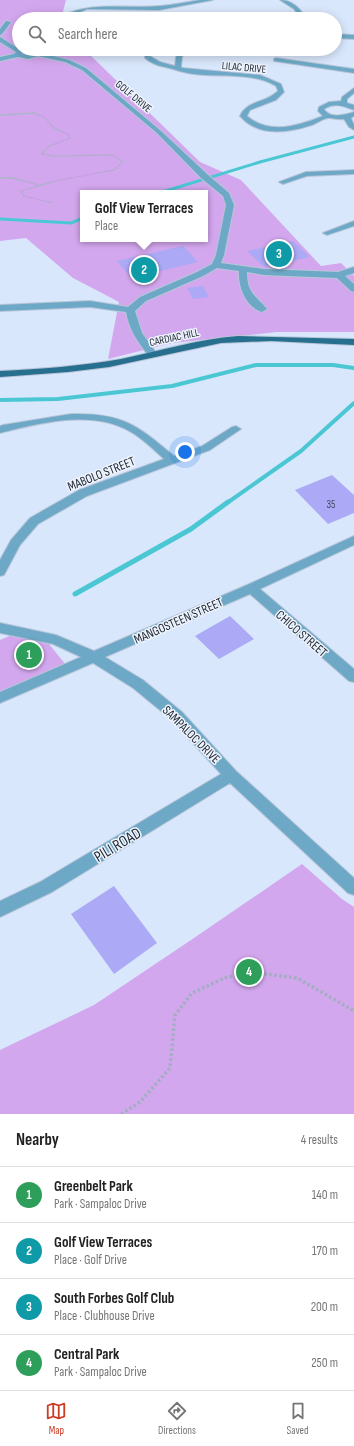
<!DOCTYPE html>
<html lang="en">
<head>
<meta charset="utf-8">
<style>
  :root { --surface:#fff; --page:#f6f6f6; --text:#222; --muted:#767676; --line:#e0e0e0; --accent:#ca3e26 }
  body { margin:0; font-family:"Sofia Sans Condensed",sans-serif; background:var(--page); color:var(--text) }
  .you { position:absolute; left:185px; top:452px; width:14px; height:14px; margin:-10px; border:3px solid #fff; border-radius:50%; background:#1a73e8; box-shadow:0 0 0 6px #1a73e833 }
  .badge { display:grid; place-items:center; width:26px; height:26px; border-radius:50%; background:var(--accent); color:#fff; font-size:13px; font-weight:700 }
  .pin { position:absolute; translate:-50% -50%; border:2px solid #fff; box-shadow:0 1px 4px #0006 }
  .popup { position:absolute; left:80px; top:190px; width:128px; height:52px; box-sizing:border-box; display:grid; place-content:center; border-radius:0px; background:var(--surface); filter:drop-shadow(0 1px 3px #0005); font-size:13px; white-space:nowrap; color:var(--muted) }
  .popup b { font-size:15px; color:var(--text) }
  .popup::after { content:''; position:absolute; left:50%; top:100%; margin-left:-8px; border:8px solid transparent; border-top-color:var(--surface) }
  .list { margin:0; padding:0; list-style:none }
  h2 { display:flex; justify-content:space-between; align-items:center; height:52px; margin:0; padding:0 16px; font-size:17px }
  h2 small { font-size:13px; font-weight:400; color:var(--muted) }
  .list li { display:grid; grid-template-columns:26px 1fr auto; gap:12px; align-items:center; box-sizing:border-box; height:56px; padding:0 16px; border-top:1px solid var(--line) }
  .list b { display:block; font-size:15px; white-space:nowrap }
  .list p { margin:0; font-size:13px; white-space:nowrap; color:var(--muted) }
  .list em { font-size:13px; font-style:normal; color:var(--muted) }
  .icon { flex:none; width:22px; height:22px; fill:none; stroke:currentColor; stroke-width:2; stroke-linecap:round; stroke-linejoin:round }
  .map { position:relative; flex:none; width:354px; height:1114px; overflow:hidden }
  .search { position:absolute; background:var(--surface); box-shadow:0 2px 10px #0003; left:12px; right:12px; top:12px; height:44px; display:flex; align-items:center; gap:10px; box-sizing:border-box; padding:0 14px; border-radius:22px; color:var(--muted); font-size:15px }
  .sheet { height:276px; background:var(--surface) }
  nav { display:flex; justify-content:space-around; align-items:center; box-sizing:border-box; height:56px; border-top:1px solid var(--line); background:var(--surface); font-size:11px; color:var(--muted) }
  nav a { display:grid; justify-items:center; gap:2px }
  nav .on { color:var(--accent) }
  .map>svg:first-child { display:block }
  .green { fill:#d3a7ee; fill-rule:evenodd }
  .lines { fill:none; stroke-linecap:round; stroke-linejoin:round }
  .stream-far2 { stroke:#4bc7d3; stroke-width:3 }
  .stream-far1 { stroke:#4bc7d3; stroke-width:4 }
  .stream { stroke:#4bc7d3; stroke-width:5 }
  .building { fill:#acaaf6 }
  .minor-casing { stroke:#b8c5d8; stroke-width:2 }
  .major-casing { stroke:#b8c5d8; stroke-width:2 }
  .path-far1 { stroke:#a2aebf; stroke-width:1.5; stroke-dasharray:1 1; stroke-linecap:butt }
  .path { stroke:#a2aebf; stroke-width:3.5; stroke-dasharray:2.5 2.5; stroke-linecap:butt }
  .minor { fill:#6da9c7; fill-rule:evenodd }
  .major { fill:#276f8f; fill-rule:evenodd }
  .labels { text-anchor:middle; stroke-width:3; stroke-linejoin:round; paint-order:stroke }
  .far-street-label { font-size:11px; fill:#232933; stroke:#edf4fe }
  .number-label { font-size:11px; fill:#454964 }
  .street-label { font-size:13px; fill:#232933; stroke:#edf4fe }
  .near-street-label { font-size:16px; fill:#232933; stroke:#edf4fe }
</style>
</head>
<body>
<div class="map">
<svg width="354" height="1114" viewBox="0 0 354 1114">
  <rect width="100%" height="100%" fill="#d9e7fc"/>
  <path class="green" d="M0,0H66L61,19H19V49H84L200,162L241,180L321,266L341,263L354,276V332H277L172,343L108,359L119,302L73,278L26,238L0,241ZM83,193H205V239H83Z
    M14,634L49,644L66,665L0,694V640Z
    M302,864L342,899L354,907V1114H0V1050L94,1005L194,938Z"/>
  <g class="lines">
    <path class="stream-far2" d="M159,193L260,162L354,137
      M0,219L71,223L83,218"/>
    <path class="stream-far1" d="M0,400L58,399L172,386L256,365H333L354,368
      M227,503L301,451L354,403"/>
    <path class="stream" d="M75,594L191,529L228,502"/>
  </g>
  <path class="building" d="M293,241L310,257L264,267L247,251Z
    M183,246L198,262L131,278L117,261Z
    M203,286L209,297L193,299L187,288Z
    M332,475L354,495V513L328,524L295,490Z
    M230,616L254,639L219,659L195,636Z
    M114,886L157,943L114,974L71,914Z"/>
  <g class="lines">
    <g class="minor-casing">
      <path id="minor" d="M200,0H213L159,10L87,9L64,19H57C85,0 126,9 160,6C173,5 186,2 200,0Z
        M280,0C293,0 300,9 307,19H301L294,9Z
        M6,21L11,22L2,34L0,35V29Z
        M335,34L354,35V39L335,38Z
        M0,37L19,49L39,50L41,53L69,60L86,68L161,131L207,174L229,193L234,205L224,255L221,263L264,269L338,272L354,267V273L345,276L354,284V292L351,291L337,278L264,275L247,272C247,293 255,295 267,309L262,312C245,307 238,286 239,271L217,268L203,276L146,301L135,311L142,333L157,354L152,357L149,356C138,343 129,329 126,312L90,307L0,311V305L90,301L128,307L140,297L197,272L212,264L216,255L226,205L223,196L201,178L157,133L82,70L65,62L38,56L28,59L18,57L0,61V57L14,54L16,52L0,42ZM28,51L35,52L28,55L21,54Z
        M144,49H150V56L160,62L175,66L176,57L182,49H188L182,57L181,67L183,68L260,75L281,84L284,92L276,100L250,110L247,116C269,135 298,126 323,116L318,111L319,107L329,102L341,101L342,97L354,88V93L347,99V103L354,105V110C343,106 335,102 324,109C330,119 344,115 354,112V116L351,118L354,125V130L349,127L344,119C339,120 334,118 329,118C324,118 317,123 312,125C288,133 258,137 240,116C247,100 266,103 278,91L276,86C248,69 208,81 176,70C165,66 155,67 145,58Z
        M276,58L354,69V73L274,61V59Z
        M354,170V174L307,176L283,184L279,182L306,172Z
        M354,221V226L327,235L323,233Z
        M71,414C122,413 136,424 174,456L202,446L232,427L236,426L241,429L210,450L87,496L38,524L20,545L4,575L0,576V560L11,540L30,518L79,490L164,459C154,450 143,439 131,432C92,409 40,423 0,433V426L3,425Z
        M354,536V545L260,589L354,669V682L349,681L250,594L105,657L143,680L182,712L236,771L354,878V895L348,893L230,783L52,892L0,917V901L40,882L221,774L172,720L133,688L93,663L0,703V692L81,657L53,644L0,633V623L56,635L94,651L247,585Z"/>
    </g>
    <g class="major-casing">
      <path id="major" d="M238,336L354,339V345L271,341L221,343L109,367L68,372L0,377V371C41,369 81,366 121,359C160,351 198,339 238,336Z"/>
    </g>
    <path class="path-far1" d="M0,115L35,113L45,118L54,128L69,135L70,138L49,146L41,154L53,156L112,155L123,162L114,170L55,181L21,191L24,196L53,203
      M0,178H12L39,185"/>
    <path class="path" d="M121,1114L140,1102L170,1068L175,1015L192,993L227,977L257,973L297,978L354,1011"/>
    <use href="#minor" class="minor"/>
    <use href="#major" class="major"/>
  </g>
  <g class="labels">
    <g class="far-street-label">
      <text transform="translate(244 67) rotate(5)" y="4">LILAC DRIVE</text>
      <text transform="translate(134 96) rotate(40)" y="4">GOLF DRIVE</text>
      <text transform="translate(174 337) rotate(-12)" y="4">CARDIAC HILL</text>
    </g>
    <g class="number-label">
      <text x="331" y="508">35</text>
    </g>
    <g class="street-label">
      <text transform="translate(101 473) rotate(-22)" y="5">MABOLO STREET</text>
      <text transform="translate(178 620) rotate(-24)" y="5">MANGOSTEEN STREET</text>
      <text transform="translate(302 633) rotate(41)" y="5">CHICO STREET</text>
      <text transform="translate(192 734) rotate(45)" y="5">SAMPALOC DRIVE</text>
    </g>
    <g class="near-street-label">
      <text transform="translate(117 844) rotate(-31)" y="6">PILI ROAD</text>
    </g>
  </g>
</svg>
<div class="you"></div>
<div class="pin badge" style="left:29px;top:655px;background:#2e9e5b">1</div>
<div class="pin badge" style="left:144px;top:270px;background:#0f9aa8">2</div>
<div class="popup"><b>Golf View Terraces</b>Place</div>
<div class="pin badge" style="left:279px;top:254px;background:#0f9aa8">3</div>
<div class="pin badge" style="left:249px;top:972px;background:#2e9e5b">4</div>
<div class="search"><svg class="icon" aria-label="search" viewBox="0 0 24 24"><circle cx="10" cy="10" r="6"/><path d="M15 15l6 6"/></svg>Search here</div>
</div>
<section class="sheet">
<h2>Nearby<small>4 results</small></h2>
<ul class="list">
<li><span class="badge" style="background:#2e9e5b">1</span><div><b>Greenbelt Park</b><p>Park · Sampaloc Drive</p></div><em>140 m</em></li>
<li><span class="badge" style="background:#0f9aa8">2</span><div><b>Golf View Terraces</b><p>Place · Golf Drive</p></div><em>170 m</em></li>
<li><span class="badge" style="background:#0f9aa8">3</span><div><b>South Forbes Golf Club</b><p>Place · Clubhouse Drive</p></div><em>200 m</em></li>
<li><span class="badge" style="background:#2e9e5b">4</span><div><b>Central Park</b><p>Park · Sampaloc Drive</p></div><em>250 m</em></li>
</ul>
</section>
<nav>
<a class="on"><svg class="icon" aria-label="map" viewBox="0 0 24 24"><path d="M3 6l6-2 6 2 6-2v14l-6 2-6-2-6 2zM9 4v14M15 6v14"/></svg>Map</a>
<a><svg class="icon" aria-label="directions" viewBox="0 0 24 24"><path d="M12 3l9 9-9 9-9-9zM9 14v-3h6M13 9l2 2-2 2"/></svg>Directions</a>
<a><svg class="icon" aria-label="saved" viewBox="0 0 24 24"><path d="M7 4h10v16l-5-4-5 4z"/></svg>Saved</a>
</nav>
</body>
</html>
